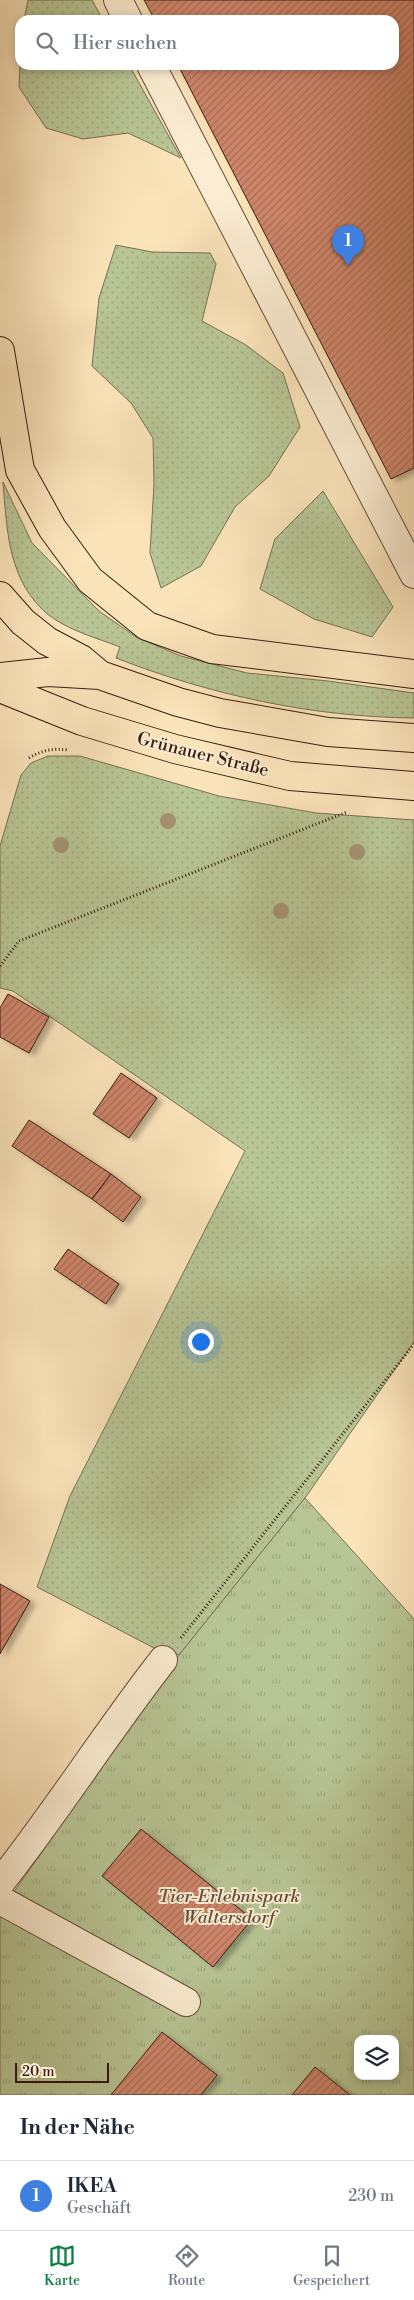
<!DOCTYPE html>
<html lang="de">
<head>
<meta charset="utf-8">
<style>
  :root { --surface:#fff; --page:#f6f6f7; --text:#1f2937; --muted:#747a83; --line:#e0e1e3; --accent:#0b8043 }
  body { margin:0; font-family:"Libre Bodoni",serif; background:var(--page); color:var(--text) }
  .controls { position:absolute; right:15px; bottom:15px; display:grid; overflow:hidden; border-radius:10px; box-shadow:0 2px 8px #0003 }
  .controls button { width:45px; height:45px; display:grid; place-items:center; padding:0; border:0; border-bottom:1px solid var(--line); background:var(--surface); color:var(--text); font:25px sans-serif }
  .scale { position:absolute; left:15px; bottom:12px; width:94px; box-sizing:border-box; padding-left:5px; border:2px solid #391d12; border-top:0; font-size:14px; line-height:18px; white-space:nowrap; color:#391d12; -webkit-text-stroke:4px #fcedd2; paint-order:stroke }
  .you { position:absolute; left:200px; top:1341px; width:18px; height:18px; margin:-12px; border:4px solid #fff; border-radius:50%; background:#1a73e8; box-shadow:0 0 0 8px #1a73e833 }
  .badge { display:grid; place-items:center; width:32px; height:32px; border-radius:50%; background:var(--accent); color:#fff; font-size:16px; font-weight:700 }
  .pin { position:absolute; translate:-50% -41px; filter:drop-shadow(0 1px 2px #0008) }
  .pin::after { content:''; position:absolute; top:26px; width:18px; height:15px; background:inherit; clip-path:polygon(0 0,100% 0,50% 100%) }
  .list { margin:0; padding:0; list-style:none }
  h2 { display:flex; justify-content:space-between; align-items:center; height:65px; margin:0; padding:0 20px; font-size:21px }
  h2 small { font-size:16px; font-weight:400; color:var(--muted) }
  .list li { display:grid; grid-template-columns:32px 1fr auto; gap:15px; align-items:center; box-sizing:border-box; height:70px; padding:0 20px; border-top:1px solid var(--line) }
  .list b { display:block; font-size:19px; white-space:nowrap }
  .list p { margin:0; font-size:16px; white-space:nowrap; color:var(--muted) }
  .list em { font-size:16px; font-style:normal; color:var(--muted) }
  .icon { flex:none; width:28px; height:28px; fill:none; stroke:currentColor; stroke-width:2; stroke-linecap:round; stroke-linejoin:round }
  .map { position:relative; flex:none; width:414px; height:2095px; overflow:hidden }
  .search { position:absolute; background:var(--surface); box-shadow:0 2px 8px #0003; left:15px; right:15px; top:15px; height:55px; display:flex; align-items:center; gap:12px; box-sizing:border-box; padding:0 18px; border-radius:15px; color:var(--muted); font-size:19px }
  .sheet { height:135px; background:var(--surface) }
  nav { display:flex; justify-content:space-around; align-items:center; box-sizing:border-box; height:70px; border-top:1px solid var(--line); background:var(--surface); font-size:14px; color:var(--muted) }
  nav a { display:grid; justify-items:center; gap:2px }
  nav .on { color:var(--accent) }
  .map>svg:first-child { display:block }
  .grass { fill:url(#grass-dots); stroke:#787154 }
  .park { fill:url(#park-tufts); stroke:#787154; fill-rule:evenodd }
  .building { fill:url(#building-hatch); stroke:#391d12; filter:url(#shadow) }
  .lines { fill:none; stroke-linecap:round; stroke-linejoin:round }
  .minor-casing { stroke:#6a4e3c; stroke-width:30 }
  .major-casing { stroke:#391d12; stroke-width:30 }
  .highway-casing { stroke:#391d12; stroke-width:30 }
  .path { stroke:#391d12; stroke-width:3; stroke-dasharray:1 2.5; stroke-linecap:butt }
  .minor { stroke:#fcedd2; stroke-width:28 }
  .major { stroke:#fbe3ba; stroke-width:28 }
  .highway { stroke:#fbe3ba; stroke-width:28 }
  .tree { fill:#a59273 }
  .labels { text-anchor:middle; stroke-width:4; stroke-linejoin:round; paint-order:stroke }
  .street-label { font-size:18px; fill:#391d12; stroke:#fcedd2 }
  .park-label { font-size:18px; font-style:italic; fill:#5f4f39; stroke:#fcedd2 }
</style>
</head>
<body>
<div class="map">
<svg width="414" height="2095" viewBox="0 0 414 2095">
  <defs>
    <pattern id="grass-dots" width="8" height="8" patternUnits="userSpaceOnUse" patternTransform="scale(1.25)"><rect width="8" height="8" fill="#b8c595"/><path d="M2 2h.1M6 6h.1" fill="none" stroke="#9fa97f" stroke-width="1.8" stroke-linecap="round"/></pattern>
    <pattern id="park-tufts" width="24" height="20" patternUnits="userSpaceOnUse" patternTransform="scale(1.25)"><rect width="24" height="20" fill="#b8c595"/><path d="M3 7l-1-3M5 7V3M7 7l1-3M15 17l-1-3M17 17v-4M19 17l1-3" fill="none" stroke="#9fa97f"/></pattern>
    <pattern id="building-hatch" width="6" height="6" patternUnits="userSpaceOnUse" patternTransform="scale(1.25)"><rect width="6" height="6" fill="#ce856a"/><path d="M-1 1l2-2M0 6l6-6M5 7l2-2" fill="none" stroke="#a86c56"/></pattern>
    <filter id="shadow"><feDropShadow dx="5.5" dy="3" stdDeviation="2.5" flood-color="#0004"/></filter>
  </defs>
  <rect width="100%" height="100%" fill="#fbe3ba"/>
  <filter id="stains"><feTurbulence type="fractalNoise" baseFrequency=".004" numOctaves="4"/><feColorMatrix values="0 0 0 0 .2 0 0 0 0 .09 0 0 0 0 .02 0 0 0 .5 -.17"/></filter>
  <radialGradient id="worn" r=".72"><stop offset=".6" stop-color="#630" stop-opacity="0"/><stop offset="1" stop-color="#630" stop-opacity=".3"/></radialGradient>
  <path class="grass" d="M28,0H92L103,20H24Z
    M20,65H129L181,158L128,133L83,139L46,128L19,87Z
    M116,245L152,252L210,253L216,264L202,321L246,345L283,373L300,427L269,476L235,507L201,566L161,588L150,553L154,484L153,438L131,403L92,366L99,298Z
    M3,482L32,543L99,611L136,637L181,656L247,673L328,681L414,693V718C312,717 211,695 116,658L120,647C97,638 70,631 50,616C8,583 7,531 3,482Z
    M323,491L393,607L372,637L314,619L260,589L275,539Z
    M48,756H80L219,796L316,813L414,820V1342L305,1498L179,1655L154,1648L37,1587L70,1496L245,1151L13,991L0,988V846L21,775L31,763Z"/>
  <path class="park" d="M305,1498L414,1619V2095H0V1912L179,1655ZM358,2039H395V2076H358Z"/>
  <path class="building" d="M144,0H414V468L391,479L178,65H394V20H155Z
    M8,994L49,1017L29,1053L0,1037V1008Z
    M121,1073L157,1098L129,1138L93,1114Z
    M29,1120L111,1174L92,1199L12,1146Z
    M111,1174L141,1197L123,1222L92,1199Z
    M68,1249L119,1284L106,1304L54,1269Z
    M0,1584L30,1601L0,1654Z
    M141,1829L252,1919L213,1967L102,1876Z
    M162,2032L217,2075L201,2095H111Z
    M315,2067L350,2095H292Z"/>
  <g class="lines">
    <g class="minor-casing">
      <path id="minor" d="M118,0L128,20
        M151,65L414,574
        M0,1883C57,1811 106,1733 163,1660
        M0,1900L186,2002"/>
    </g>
    <g class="major-casing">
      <path id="major" d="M0,596L23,622L47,641L81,659L100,675
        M0,677L48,672L100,675L178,702L220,713L328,732L414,738
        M0,688L82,721L175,749L290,776L414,786"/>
    </g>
    <g class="highway-casing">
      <path id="highway" d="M0,351L20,470L52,528L90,580L147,626L212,649L414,674"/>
    </g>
    <path class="path" d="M29,758C42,750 53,748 69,750
      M0,966L19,941L347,812
      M181,1638L414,1344"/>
    <use href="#minor" class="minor"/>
    <use href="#major" class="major"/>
    <use href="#highway" class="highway"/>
  </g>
  <g class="tree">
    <circle cx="168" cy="821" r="8"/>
    <circle cx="61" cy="845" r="8"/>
    <circle cx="357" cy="852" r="8"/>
    <circle cx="281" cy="911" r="8"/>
  </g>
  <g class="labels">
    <g class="street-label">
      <text transform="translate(203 754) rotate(14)" y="6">Grünauer Straße</text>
    </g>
    <g class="park-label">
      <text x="229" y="1902">Tier-Erlebnispark<tspan x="229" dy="21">Waltersdorf</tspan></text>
    </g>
  </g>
  <rect width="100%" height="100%" filter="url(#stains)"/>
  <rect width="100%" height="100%" fill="url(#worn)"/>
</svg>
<div class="controls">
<button><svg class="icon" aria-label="layers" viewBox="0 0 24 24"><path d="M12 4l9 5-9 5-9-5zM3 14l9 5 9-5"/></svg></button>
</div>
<div class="scale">20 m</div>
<div class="you"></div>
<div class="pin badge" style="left:348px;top:266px;background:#3f7fe0">1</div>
<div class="search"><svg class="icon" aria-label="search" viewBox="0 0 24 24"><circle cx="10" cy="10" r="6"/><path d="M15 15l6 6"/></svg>Hier suchen</div>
</div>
<section class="sheet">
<h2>In der Nähe<small></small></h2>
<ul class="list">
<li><span class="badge" style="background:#3f7fe0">1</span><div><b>IKEA</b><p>Geschäft</p></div><em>230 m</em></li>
</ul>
</section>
<nav>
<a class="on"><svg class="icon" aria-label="map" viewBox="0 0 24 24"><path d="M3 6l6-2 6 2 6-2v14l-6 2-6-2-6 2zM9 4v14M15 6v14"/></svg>Karte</a>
<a><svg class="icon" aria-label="directions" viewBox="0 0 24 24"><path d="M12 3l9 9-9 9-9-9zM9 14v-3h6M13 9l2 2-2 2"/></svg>Route</a>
<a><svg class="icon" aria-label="saved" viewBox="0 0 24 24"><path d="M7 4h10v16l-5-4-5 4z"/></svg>Gespeichert</a>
</nav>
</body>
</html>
